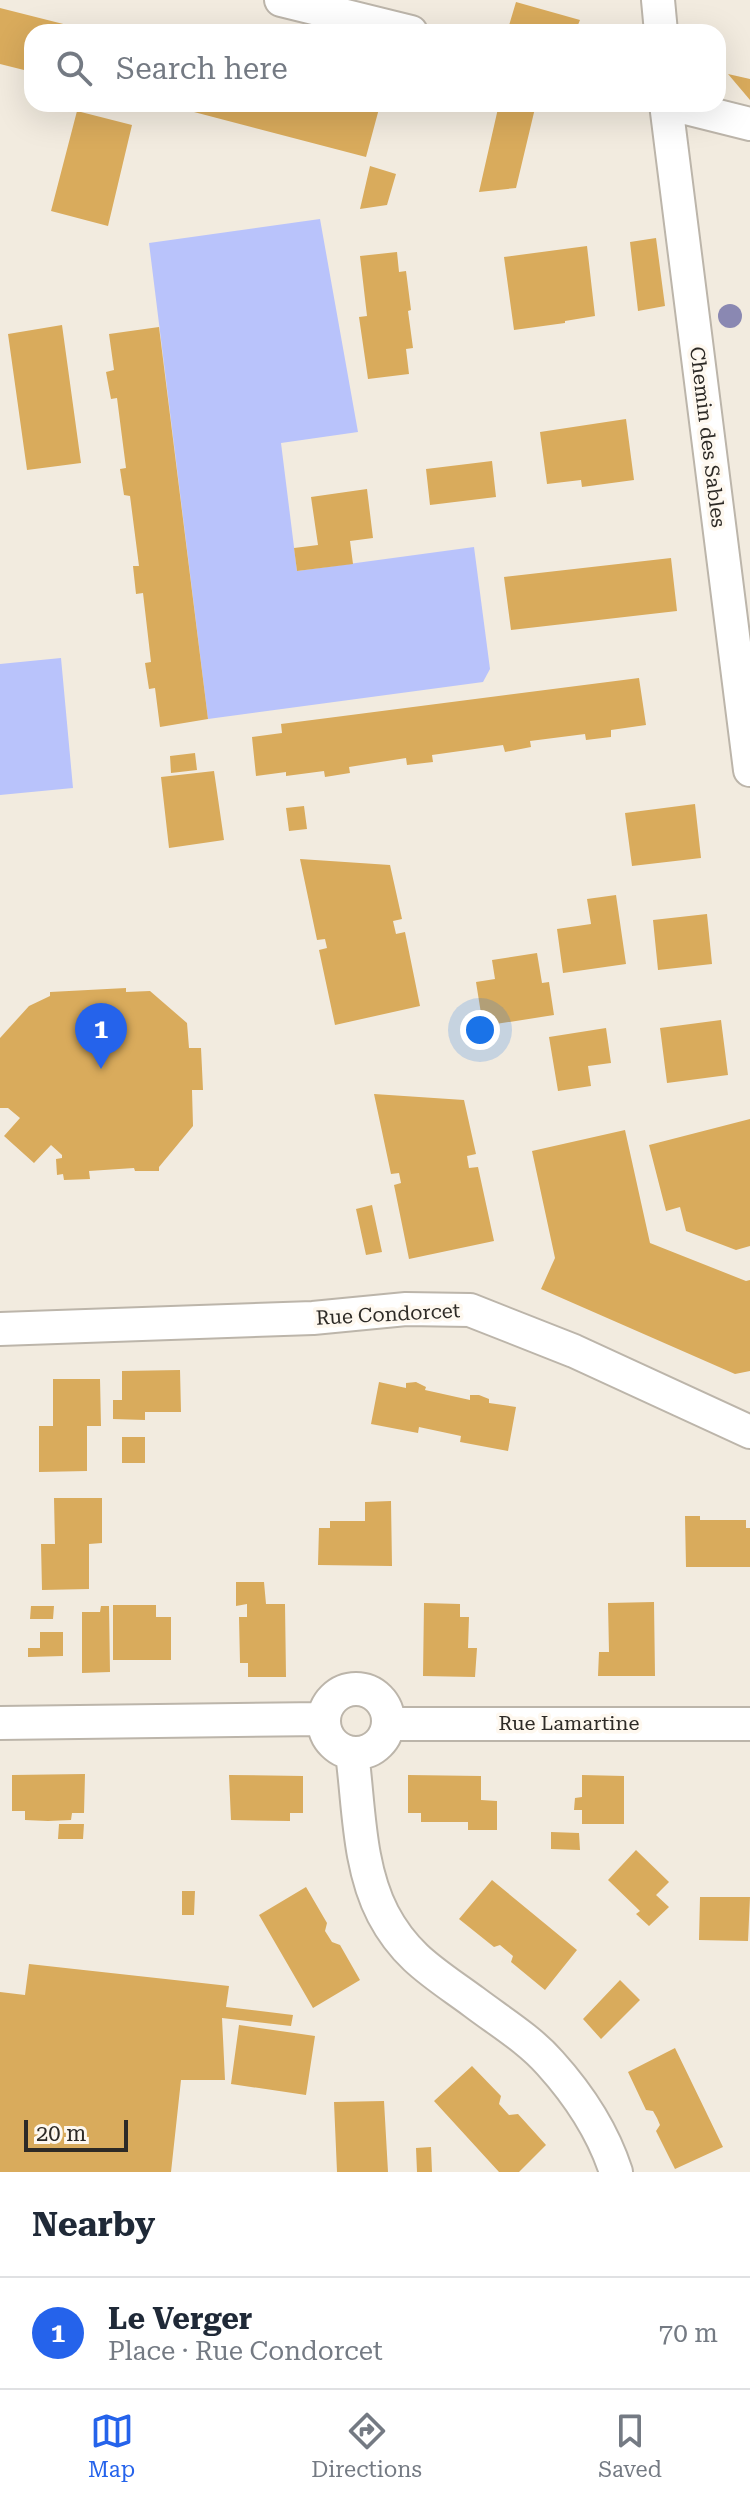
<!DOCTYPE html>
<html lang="en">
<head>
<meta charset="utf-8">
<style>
  :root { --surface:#fff; --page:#f2f2f3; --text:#1f2937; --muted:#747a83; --line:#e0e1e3; --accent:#2563eb }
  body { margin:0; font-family:"Roboto Serif",serif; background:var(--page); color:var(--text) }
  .scale { position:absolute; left:24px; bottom:20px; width:104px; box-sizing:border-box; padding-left:8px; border:4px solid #2d2a26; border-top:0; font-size:22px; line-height:28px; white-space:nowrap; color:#2d2a26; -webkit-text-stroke:6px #fef8ef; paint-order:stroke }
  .you { position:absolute; left:480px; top:1030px; width:28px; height:28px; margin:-20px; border:6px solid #fff; border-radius:50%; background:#1a73e8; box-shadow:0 0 0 12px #1a73e833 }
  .badge { display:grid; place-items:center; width:52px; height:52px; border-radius:50%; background:var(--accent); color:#fff; font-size:26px; font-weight:700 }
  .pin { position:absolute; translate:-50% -66px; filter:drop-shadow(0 2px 4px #0008) }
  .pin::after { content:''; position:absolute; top:42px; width:28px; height:24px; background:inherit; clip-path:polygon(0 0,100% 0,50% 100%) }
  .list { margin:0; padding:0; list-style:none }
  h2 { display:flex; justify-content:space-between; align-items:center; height:104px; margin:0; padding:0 32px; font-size:34px }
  h2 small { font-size:26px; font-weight:400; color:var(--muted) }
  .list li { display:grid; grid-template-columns:52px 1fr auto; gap:24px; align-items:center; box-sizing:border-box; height:112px; padding:0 32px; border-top:2px solid var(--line) }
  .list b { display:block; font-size:30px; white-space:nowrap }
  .list p { margin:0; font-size:26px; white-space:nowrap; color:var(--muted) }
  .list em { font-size:26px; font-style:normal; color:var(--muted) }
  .icon { flex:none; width:44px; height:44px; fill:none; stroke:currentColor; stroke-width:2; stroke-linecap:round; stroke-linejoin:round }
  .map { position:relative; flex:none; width:750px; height:2172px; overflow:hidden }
  .search { position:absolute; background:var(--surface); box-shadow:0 8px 32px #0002; left:24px; right:24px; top:24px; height:88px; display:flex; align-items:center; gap:20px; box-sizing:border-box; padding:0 28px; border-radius:24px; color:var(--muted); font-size:30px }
  .sheet { height:216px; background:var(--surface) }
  nav { display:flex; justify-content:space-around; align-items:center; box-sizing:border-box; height:112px; border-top:2px solid var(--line); background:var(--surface); font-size:22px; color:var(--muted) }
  nav a { display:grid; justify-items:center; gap:4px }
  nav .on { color:var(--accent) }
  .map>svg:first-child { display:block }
  .green { fill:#b9c3fb }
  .building { fill:#d9ab5c }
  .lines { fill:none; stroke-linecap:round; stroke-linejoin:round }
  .minor-casing { stroke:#bcb5aa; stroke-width:36 }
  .minor { stroke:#fff; stroke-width:32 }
  .tree { fill:#8a88b2 }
  .labels { text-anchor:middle; stroke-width:7; stroke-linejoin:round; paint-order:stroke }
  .street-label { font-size:20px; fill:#2d2a26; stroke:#fef8ef }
</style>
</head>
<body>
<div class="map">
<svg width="750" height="2172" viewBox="0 0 750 2172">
  <rect width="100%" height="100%" fill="#f2ebdf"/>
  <path class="green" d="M320,219L358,432L281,443L297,571L474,547L490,669L483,682L208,719L149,243Z
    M61,658L73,788L0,795V664Z"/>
  <path class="building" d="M516,2L580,20L575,32H507Z
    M0,8L91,31V32H32V72L0,64Z
    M728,74L750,79V100Z
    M196,104H378L380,105L366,157L194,112Z
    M499,104H536L516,188L479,192Z
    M77,111L132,125L108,226L51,211Z
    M370,166L396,174L387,205L360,209Z
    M656,238L665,306L638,311L630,242Z
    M587,246L595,316L565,321V323L514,330L504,257Z
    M397,252L399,272L406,271L411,310L408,311L413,348L406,349L409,374L368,379L359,317L367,316L360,256Z
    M62,325L81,463L27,470L8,334Z
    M159,327L208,719L160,727L155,688L149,689L145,663L151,662L143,593L136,594L133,566H139L130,496L124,495L120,469L126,468L117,398L111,399L106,372L114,370L109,334Z
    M626,419L634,480L582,487L581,480L547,484L540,432Z
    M492,461L496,497L430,505L426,469Z
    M367,489L373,538L350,541L353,564L297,571L294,548L318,545L311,497Z
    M671,558L677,611L511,630L504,577Z
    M639,678L646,725L611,730V737L586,740L585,734L530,741L531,747L505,752L503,745L432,755L433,762L407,765L406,758L349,767L350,773L325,777L324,771L286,776V772L256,776L252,737L282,733L281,724Z
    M195,753L197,770L171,773L170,756Z
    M214,771L224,840L169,848L161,777Z
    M695,804L701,858L632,866L625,813Z
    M304,806L307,829L289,831L286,808Z
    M300,859L390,865L402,919L393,921L396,934L405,932L420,1006L335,1025L319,950L327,948L325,939L317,940Z
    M616,895L626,964L563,973L557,929L591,924L587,899Z
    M707,914L712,964L658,970L653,920Z
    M537,953L542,983L549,982L554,1015L483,1026L476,982L495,979L492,960Z
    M126,988V992L150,991L187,1023L189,1048H201L203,1090H192L193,1126L159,1167V1171H135L134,1168L89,1171L90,1179L64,1180L63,1174L57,1175L56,1159L62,1158V1155L51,1145L34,1163L4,1136L20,1118L8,1108H0V1038L29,1006L50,996V992Z
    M721,1020L728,1075L667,1083L660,1028Z
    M606,1028L611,1063L588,1066L591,1086L558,1091L549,1037Z
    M374,1094L464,1100L476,1154L467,1156L469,1168L478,1167L494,1241L409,1259L394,1185L401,1183L399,1173L391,1174Z
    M750,1119V1246L736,1250L686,1231L680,1207L666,1211L649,1145Z
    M625,1130L650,1243L746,1281L750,1280V1371L735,1374L541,1289L555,1258L532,1151Z
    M372,1205L382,1252L366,1255L356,1209Z
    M180,1370L181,1412H145V1420L113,1419V1400H122V1371Z
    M53,1379H100L101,1426H87V1471L39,1472V1426H53Z
    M379,1382L406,1388V1383L416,1382L426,1387L425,1390L470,1400V1395H479L489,1399V1403L516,1407L508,1451L460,1442L461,1436L419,1427L418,1433L371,1424Z
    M122,1437H145V1463H122Z
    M54,1498H102V1543L89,1544V1589L42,1590L41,1544H55Z
    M391,1501L392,1566L318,1565L319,1528H330V1521H365V1502Z
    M685,1516H700V1520H746V1528H750V1567H686Z
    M236,1582H264L266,1604H285L286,1677H248V1663H240L239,1617H247V1604L236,1606Z
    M654,1602L655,1676H598L599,1652H609L608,1603Z
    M424,1603L460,1604V1617H469L468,1648H477L475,1677L423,1676Z
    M113,1605H156V1617H171V1660H113Z
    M31,1606H54L53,1619H30Z
    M101,1606H109L110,1672L82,1673V1612H100Z
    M40,1632H63V1656L28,1657V1648H40Z
    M85,1774L84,1813H72L71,1820L48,1821L25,1820V1811H12V1775Z
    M229,1775L303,1776V1813H290V1821L231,1820Z
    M408,1775L481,1776V1800L497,1801V1830H468V1822H421V1813H408Z
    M582,1775L624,1776V1824H582V1810H574L575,1798L582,1797Z
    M59,1824H84L83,1839H58Z
    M551,1832L579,1833L580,1850L551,1849Z
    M636,1850L669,1882L656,1895L669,1907L649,1926L636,1914L640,1911L608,1880Z
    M492,1880L577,1950L545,1990L511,1962L513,1956L500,1945L494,1947L459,1919Z
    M306,1887L327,1923L325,1931L332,1942L340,1945L360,1980L313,2008L259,1915Z
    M182,1891H195L194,1915H182Z
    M700,1897H750L748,1941L699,1940Z
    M29,1964L229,1986L226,2007L293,2015L291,2026L222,2018L225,2080H181L171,2172H0V1992L25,1995Z
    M620,1980L640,2000L601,2039L583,2019Z
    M239,2025L315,2036L306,2095L231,2084Z
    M675,2048L723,2147L675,2169L656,2131L660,2125L657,2118L653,2111L646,2110L628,2072Z
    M472,2066L501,2096L499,2104L509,2115L518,2114L546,2145L519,2172H499L434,2101Z
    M384,2101L388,2172H337L334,2102Z
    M431,2147L432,2172H417L416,2148Z"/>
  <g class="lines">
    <g class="minor-casing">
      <path id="minor" d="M281,0L411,32
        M658,0L661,32
        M666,104L750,770
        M670,104L750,124
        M0,1329L313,1318L406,1309L470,1310L574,1351L750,1432
        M324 1721a32 32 0 1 1 64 0a32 32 0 1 1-64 0Z
        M0,1723L323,1719
        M388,1724H750
        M352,1753C359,1805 358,1866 383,1914C406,1958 436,1974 474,2002C499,2021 529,2039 550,2063C578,2094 603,2132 616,2172"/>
    </g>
    <use href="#minor" class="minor"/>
  </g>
  <circle class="tree" cx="730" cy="316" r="12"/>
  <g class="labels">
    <g class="street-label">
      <text transform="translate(708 437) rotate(83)" y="7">Chemin des Sables</text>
      <text transform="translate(388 1314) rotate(-3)" y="7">Rue Condorcet</text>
      <text x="569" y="1730">Rue Lamartine</text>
    </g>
  </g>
</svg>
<div class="scale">20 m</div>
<div class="you"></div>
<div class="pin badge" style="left:101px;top:1069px">1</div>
<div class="search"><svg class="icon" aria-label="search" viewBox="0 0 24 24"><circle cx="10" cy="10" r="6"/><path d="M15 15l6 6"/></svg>Search here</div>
</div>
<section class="sheet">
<h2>Nearby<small></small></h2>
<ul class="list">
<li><span class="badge">1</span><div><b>Le Verger</b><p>Place · Rue Condorcet</p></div><em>70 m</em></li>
</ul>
</section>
<nav>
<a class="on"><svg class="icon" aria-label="map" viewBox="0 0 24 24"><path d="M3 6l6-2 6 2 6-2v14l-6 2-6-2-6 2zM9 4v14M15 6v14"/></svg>Map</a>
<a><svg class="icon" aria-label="directions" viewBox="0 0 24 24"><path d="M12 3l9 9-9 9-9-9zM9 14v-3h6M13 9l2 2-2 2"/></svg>Directions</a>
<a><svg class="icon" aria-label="saved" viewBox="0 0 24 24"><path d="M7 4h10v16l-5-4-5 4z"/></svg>Saved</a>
</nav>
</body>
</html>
